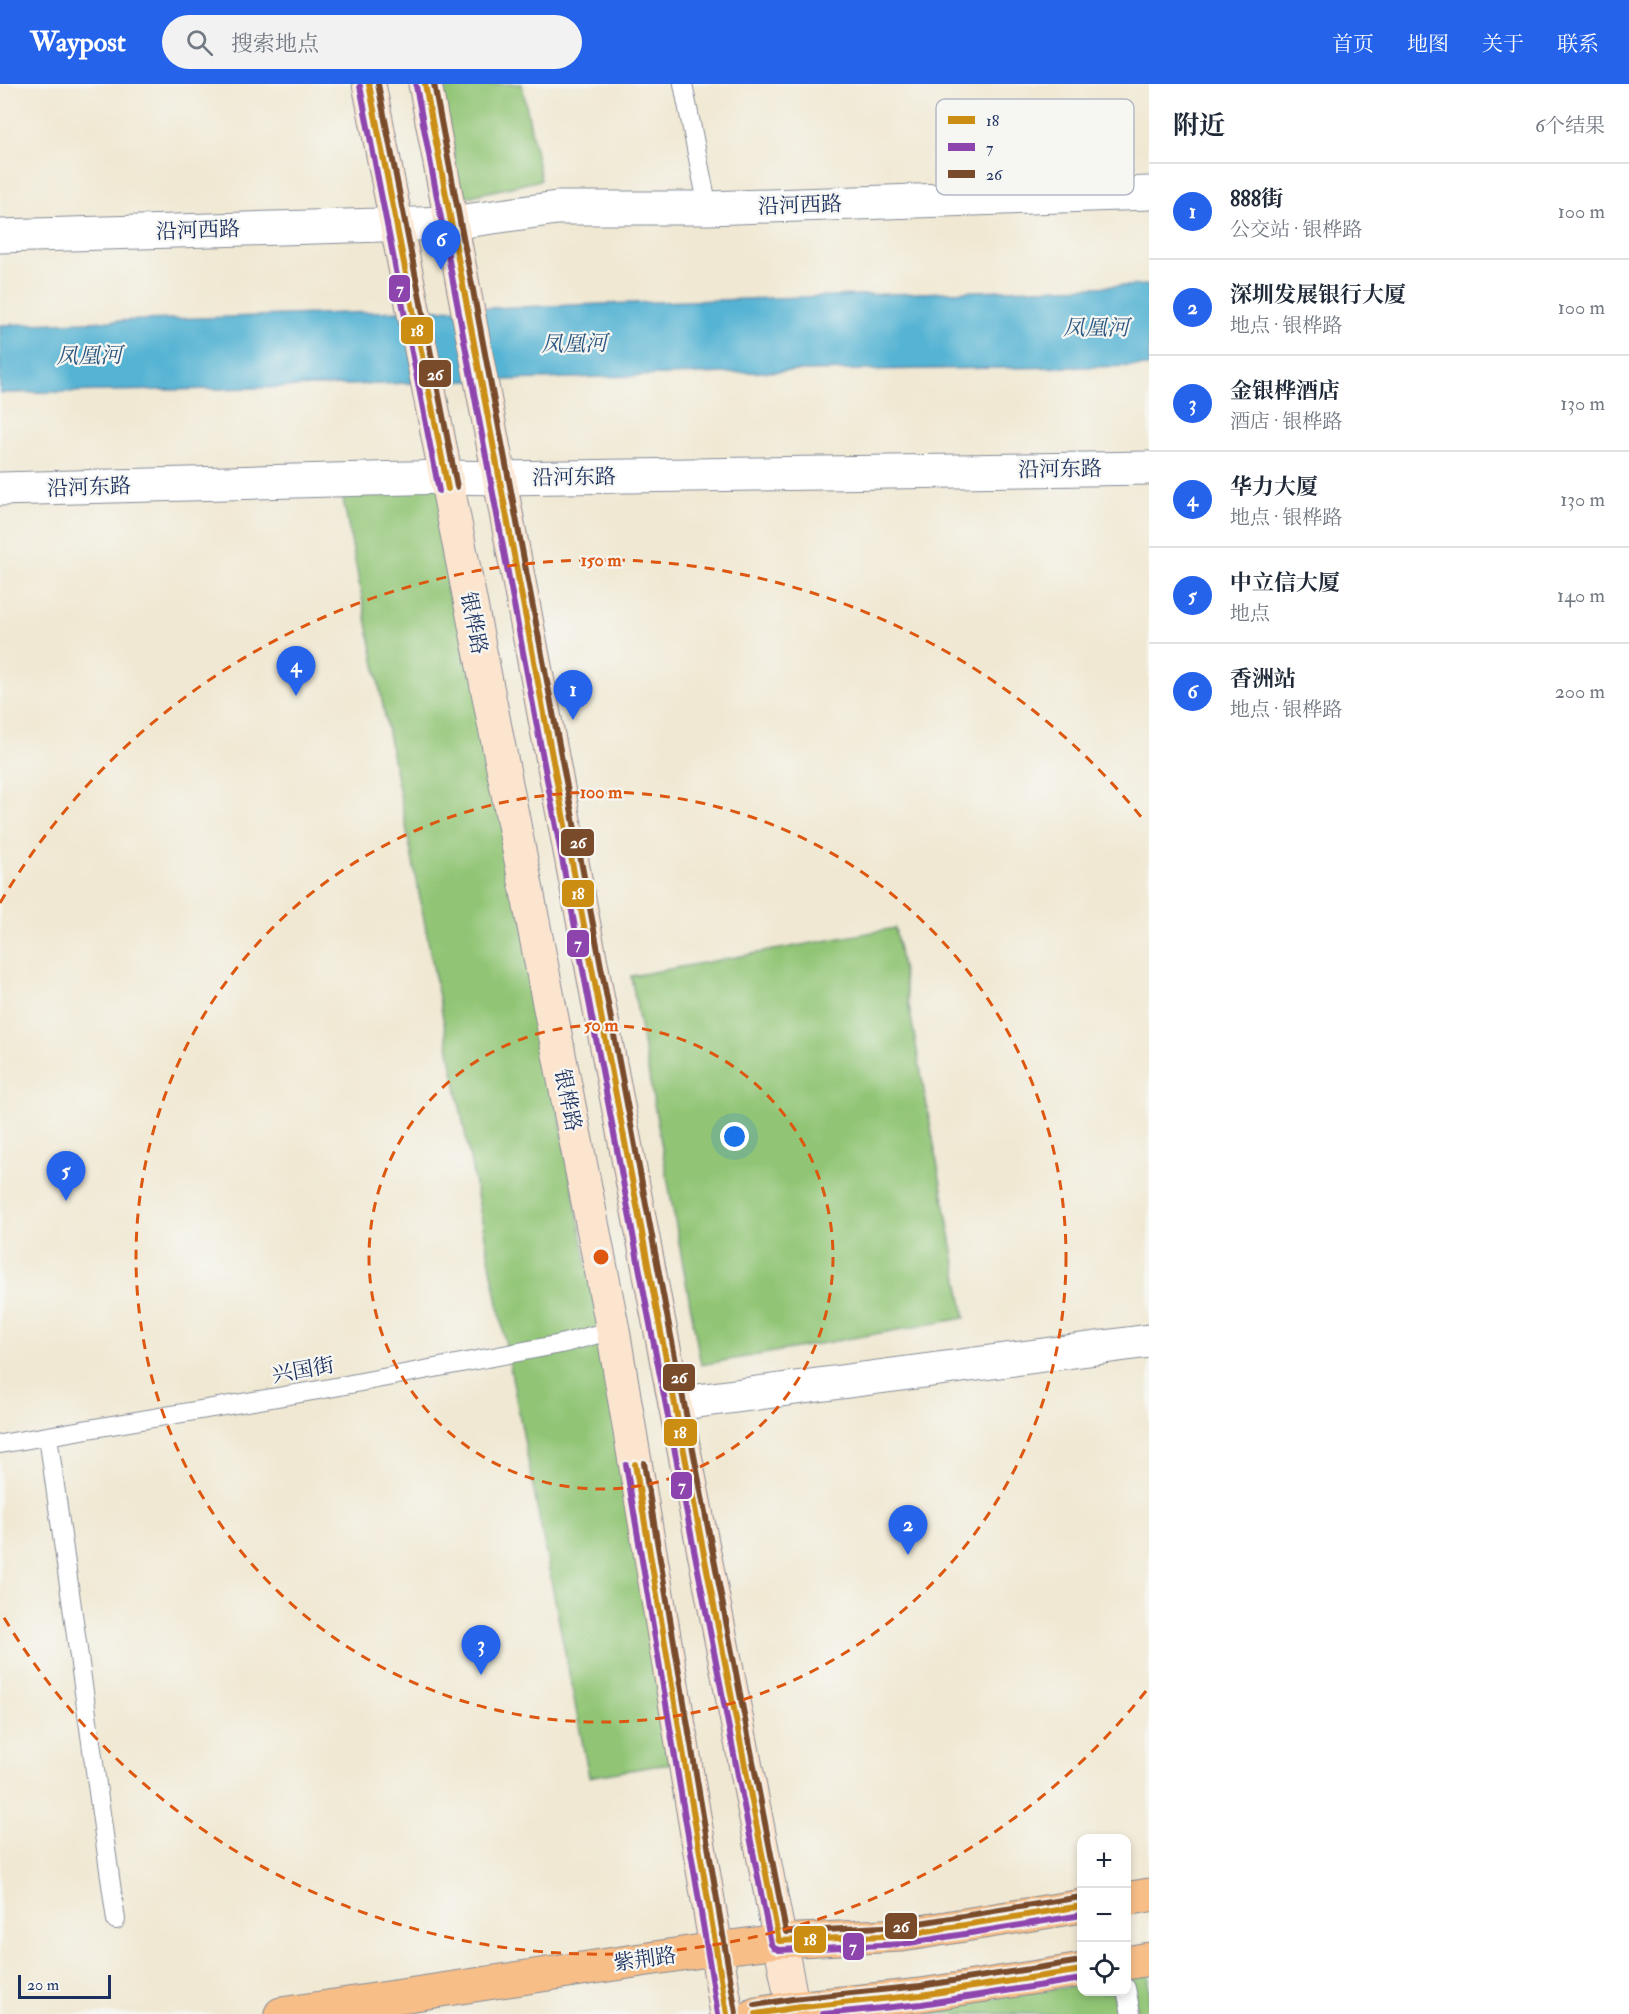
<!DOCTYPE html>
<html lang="zh">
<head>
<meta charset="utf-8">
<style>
  :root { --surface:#fff; --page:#f2f2f3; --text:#1f2937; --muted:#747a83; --line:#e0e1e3; --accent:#2563eb }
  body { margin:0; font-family:"IM FELL Double Pica","Noto Serif SC",serif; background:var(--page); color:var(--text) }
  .controls { position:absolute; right:18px; bottom:18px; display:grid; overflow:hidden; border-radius:12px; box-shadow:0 3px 9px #0003 }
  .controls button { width:54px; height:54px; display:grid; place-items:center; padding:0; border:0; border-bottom:2px solid var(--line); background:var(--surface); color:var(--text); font:30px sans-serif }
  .scale { position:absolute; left:18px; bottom:15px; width:93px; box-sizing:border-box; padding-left:6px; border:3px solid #1b2f5e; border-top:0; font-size:16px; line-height:21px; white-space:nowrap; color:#1b2f5e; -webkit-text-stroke:4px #f6f6f2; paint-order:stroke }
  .you { position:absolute; left:735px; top:1053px; width:21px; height:21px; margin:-15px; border:4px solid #fff; border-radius:50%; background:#1a73e8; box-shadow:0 0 0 9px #1a73e833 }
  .badge { display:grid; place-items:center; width:39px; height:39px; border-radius:50%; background:var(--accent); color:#fff; font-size:20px; font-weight:700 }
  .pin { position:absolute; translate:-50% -50px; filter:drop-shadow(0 2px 3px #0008) }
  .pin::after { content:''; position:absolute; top:32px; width:21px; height:18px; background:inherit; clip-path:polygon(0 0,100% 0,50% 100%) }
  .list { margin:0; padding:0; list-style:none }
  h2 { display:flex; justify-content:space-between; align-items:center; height:78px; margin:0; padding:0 24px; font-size:26px }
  h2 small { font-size:20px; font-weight:400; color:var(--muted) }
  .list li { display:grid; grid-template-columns:39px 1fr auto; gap:18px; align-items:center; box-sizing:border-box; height:96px; padding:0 24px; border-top:2px solid var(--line) }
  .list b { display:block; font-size:22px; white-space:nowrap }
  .list p { margin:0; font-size:20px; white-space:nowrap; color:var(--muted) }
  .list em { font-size:20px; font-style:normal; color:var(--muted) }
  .icon { flex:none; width:33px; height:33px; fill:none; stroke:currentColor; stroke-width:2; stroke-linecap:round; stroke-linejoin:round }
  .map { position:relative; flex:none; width:1149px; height:1930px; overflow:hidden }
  header { display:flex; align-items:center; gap:36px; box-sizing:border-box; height:84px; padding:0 30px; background:var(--accent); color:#fff }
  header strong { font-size:28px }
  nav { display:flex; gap:33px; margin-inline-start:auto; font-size:21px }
  .search { width:420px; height:54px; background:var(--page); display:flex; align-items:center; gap:15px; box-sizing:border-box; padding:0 21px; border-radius:33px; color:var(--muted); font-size:22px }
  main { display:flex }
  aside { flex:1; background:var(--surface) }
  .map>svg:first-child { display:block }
  .green { fill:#91c575; stroke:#567a6a; stroke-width:1.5 }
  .water { fill:#55b3d3; stroke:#387198; stroke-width:1.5 }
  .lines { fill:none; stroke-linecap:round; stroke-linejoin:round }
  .service-casing { stroke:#868c98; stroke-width:20 }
  .minor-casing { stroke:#868c98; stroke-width:35 }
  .secondary-casing { stroke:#868c98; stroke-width:35 }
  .primary-casing { stroke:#868c98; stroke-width:35 }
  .service { stroke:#fff; stroke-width:18 }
  .minor { stroke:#fff; stroke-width:33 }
  .secondary { stroke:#fce5cf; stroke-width:33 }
  .primary { stroke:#f7be87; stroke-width:33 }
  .bus-1-casing { stroke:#f6f6f2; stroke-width:10 }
  .bus-2-casing { stroke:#f6f6f2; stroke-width:10 }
  .bus-3-casing { stroke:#f6f6f2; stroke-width:10 }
  .bus-1 { stroke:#cb8e13; stroke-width:6 }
  .bus-2 { stroke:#8e44ad; stroke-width:6 }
  .bus-3 { stroke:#7a4b2a; stroke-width:6 }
  .ring { fill:none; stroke:#de5710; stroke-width:3; stroke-dasharray:10 8 }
  .labels { text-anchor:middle; stroke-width:4.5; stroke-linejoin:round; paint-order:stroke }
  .street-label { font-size:21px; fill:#1b2f5e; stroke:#f6f6f2 }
  .water-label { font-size:22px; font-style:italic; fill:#2c5781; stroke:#f6f6f2 }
  .key { fill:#f6f6f2; stroke:#b4bac6; stroke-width:1.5 }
  .key-label { font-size:16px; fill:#1b2f5e }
  .centre { fill:#de5710; stroke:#f6f6f2; stroke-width:3 }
  .ring-label { font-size:18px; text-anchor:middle; font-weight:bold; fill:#de5710; stroke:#f6f6f2; stroke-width:4.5; stroke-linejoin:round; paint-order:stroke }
  .line-badge { stroke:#f6f6f2; stroke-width:2 }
  .badge-label { font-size:16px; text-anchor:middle; font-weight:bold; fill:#fff }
</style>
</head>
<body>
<header>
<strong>Waypost</strong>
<div class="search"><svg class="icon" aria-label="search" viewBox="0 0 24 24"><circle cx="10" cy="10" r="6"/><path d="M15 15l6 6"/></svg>搜索地点</div>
<nav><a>首页</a><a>地图</a><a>关于</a><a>联系</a></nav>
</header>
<main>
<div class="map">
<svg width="1149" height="1930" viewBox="0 0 1149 1930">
  <rect width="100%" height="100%" fill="#f6f6f2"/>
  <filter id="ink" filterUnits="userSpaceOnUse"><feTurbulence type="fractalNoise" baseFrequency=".0167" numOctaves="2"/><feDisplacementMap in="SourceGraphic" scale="12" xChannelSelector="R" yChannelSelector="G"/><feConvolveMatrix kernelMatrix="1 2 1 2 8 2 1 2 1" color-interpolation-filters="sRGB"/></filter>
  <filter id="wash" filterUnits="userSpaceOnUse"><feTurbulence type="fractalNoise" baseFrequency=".008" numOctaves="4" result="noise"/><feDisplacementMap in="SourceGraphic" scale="24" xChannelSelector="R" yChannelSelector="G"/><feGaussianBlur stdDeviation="1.35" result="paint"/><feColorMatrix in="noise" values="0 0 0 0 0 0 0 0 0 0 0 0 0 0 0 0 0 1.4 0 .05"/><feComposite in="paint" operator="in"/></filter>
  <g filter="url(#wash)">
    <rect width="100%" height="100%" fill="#f0e8d2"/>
    <path class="green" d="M441,0H522L541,96L462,114Z
      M442,396L679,1678L589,1693L340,399Z
      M895,844L965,1234L701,1281L631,892Z
      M1149,1882V1930H1137L1129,1885Z
      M1081,1901L1082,1908H1113L1117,1930H886Z"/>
    <path class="water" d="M1149,201V282L792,287L218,305L0,309V241Z"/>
  </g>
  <g filter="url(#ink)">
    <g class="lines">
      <g class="service-casing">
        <path id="service" d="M683,0L708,124
          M48,1352L116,1836
          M0,1360L319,1306L561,1260L613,1246
          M1126,1904L1131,1930"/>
      </g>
      <g class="minor-casing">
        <path id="minor" d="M0,152L451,139L557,124H708L1149,109
          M0,405L446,393L500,394L1149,384
          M675,1320L1149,1257"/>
      </g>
      <g class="secondary-casing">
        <path id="secondary" d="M369,0L613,1246L727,1930
          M425,0L657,1228L793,1924"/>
      </g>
      <g class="primary-casing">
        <path id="primary" d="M1126,1815L1149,1811
          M1126,1879L1149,1875
          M281,1930L715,1865L779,1857L902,1851L1082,1822
          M756,1930L793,1924L921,1911L1082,1886"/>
      </g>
      <use href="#service" class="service"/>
      <use href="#minor" class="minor"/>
      <use href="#secondary" class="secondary"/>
      <use href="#primary" class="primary"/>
      <g class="bus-1-casing">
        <path id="bus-1" d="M369,0L448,405
          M425,0L657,1228L779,1857L902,1851L1082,1822
          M635,1380L727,1930
          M756,1930L793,1924L921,1911L1082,1886"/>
      </g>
      <g class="bus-2-casing">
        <path id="bus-2" d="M360,2L439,407
          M416,2L648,1230L771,1860L774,1864L779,1866L903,1860L1082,1831
          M626,1381L718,1930
          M823,1930L922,1920L1082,1895"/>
      </g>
      <g class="bus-3-casing">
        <path id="bus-3" d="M378,0L457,403
          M434,0L666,1226L786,1848L901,1842L1081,1813
          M644,1379L736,1929
          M755,1921L792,1915L920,1902L1081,1877"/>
      </g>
      <use href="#bus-1" class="bus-1"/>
      <use href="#bus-2" class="bus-2"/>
      <use href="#bus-3" class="bus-3"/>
    </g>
  </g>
  <g class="ring">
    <circle cx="601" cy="1173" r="232"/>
    <circle cx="601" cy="1173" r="465"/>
    <path d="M1146 1607A697 697 0 0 1 0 1527M0 819A697 697 0 0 1 1146 739"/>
  </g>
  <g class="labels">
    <g class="street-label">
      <text transform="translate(800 121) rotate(-2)" y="7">沿河西路</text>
      <text transform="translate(198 146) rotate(-2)" y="7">沿河西路</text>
      <text transform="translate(1060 385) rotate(-1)" y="7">沿河东路</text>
      <text transform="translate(574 393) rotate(-1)" y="7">沿河东路</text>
      <text transform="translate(89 403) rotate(-2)" y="7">沿河东路</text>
      <text transform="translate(474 539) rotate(79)" y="7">银桦路</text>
      <text transform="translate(568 1016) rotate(79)" y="7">银桦路</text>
      <text transform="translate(303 1286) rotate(-10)" y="7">兴国街</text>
      <text transform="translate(645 1875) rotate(-8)" y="7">紫荆路</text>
    </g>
    <g class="water-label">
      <text x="1096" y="251">凤凰河</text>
      <text transform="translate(574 259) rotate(-1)" y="8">凤凰河</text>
      <text transform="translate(89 271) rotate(-1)" y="8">凤凰河</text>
    </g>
  </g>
  <rect x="936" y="15" width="198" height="96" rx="9" class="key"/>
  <rect x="948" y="32" width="27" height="8" fill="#cb8e13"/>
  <rect x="948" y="59" width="27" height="8" fill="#8e44ad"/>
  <rect x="948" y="86" width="27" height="8" fill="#7a4b2a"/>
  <g class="key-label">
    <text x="986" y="42">18</text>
    <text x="986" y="69">7</text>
    <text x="986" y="96">26</text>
  </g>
  <circle cx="601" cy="1173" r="9" class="centre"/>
  <g class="ring-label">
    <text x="601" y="482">150 m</text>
    <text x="601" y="714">100 m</text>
    <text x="601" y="947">50 m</text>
  </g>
  <g class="line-badge">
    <rect x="388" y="190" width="23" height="29" rx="6" fill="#8e44ad"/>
    <rect x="400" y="232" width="34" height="29" rx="6" fill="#cb8e13"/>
    <rect x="418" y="275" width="34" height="29" rx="6" fill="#7a4b2a"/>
    <rect x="560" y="744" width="35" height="29" rx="6" fill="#7a4b2a"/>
    <rect x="561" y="795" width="34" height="29" rx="6" fill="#cb8e13"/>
    <rect x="566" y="845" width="24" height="29" rx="6" fill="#8e44ad"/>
    <rect x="662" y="1279" width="34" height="29" rx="6" fill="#7a4b2a"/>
    <rect x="663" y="1334" width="35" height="29" rx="6" fill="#cb8e13"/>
    <rect x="670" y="1387" width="23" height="29" rx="6" fill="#8e44ad"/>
    <rect x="884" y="1828" width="34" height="28" rx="6" fill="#7a4b2a"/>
    <rect x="793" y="1841" width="34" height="29" rx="6" fill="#cb8e13"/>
    <rect x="842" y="1848" width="23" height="29" rx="6" fill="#8e44ad"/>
  </g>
  <g class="badge-label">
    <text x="400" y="210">7</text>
    <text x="417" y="252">18</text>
    <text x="435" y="296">26</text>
    <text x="578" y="764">26</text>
    <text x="578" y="815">18</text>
    <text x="578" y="865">7</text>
    <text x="679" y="1299">26</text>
    <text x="680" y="1354">18</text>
    <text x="682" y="1407">7</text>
    <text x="901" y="1848">26</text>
    <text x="810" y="1861">18</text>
    <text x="853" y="1868">7</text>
  </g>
</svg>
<div class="controls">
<button>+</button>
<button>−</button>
<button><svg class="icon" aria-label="locate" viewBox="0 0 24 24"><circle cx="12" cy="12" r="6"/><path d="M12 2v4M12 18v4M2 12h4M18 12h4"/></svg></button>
</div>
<div class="scale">20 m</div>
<div class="you"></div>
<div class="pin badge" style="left:573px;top:636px">1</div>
<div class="pin badge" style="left:908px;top:1471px">2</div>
<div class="pin badge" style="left:481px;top:1591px">3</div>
<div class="pin badge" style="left:296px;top:612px">4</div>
<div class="pin badge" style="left:66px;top:1117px">5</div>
<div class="pin badge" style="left:441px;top:186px">6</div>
</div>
<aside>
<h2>附近<small>6个结果</small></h2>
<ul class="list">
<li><span class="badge">1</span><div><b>888街</b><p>公交站 · 银桦路</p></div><em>100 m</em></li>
<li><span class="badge">2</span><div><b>深圳发展银行大厦</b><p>地点 · 银桦路</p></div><em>100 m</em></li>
<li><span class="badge">3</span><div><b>金银桦酒店</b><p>酒店 · 银桦路</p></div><em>130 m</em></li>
<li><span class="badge">4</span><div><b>华力大厦</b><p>地点 · 银桦路</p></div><em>130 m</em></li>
<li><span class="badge">5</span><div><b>中立信大厦</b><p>地点</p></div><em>140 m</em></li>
<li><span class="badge">6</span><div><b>香洲站</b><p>地点 · 银桦路</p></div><em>200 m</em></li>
</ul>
</aside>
</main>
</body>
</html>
